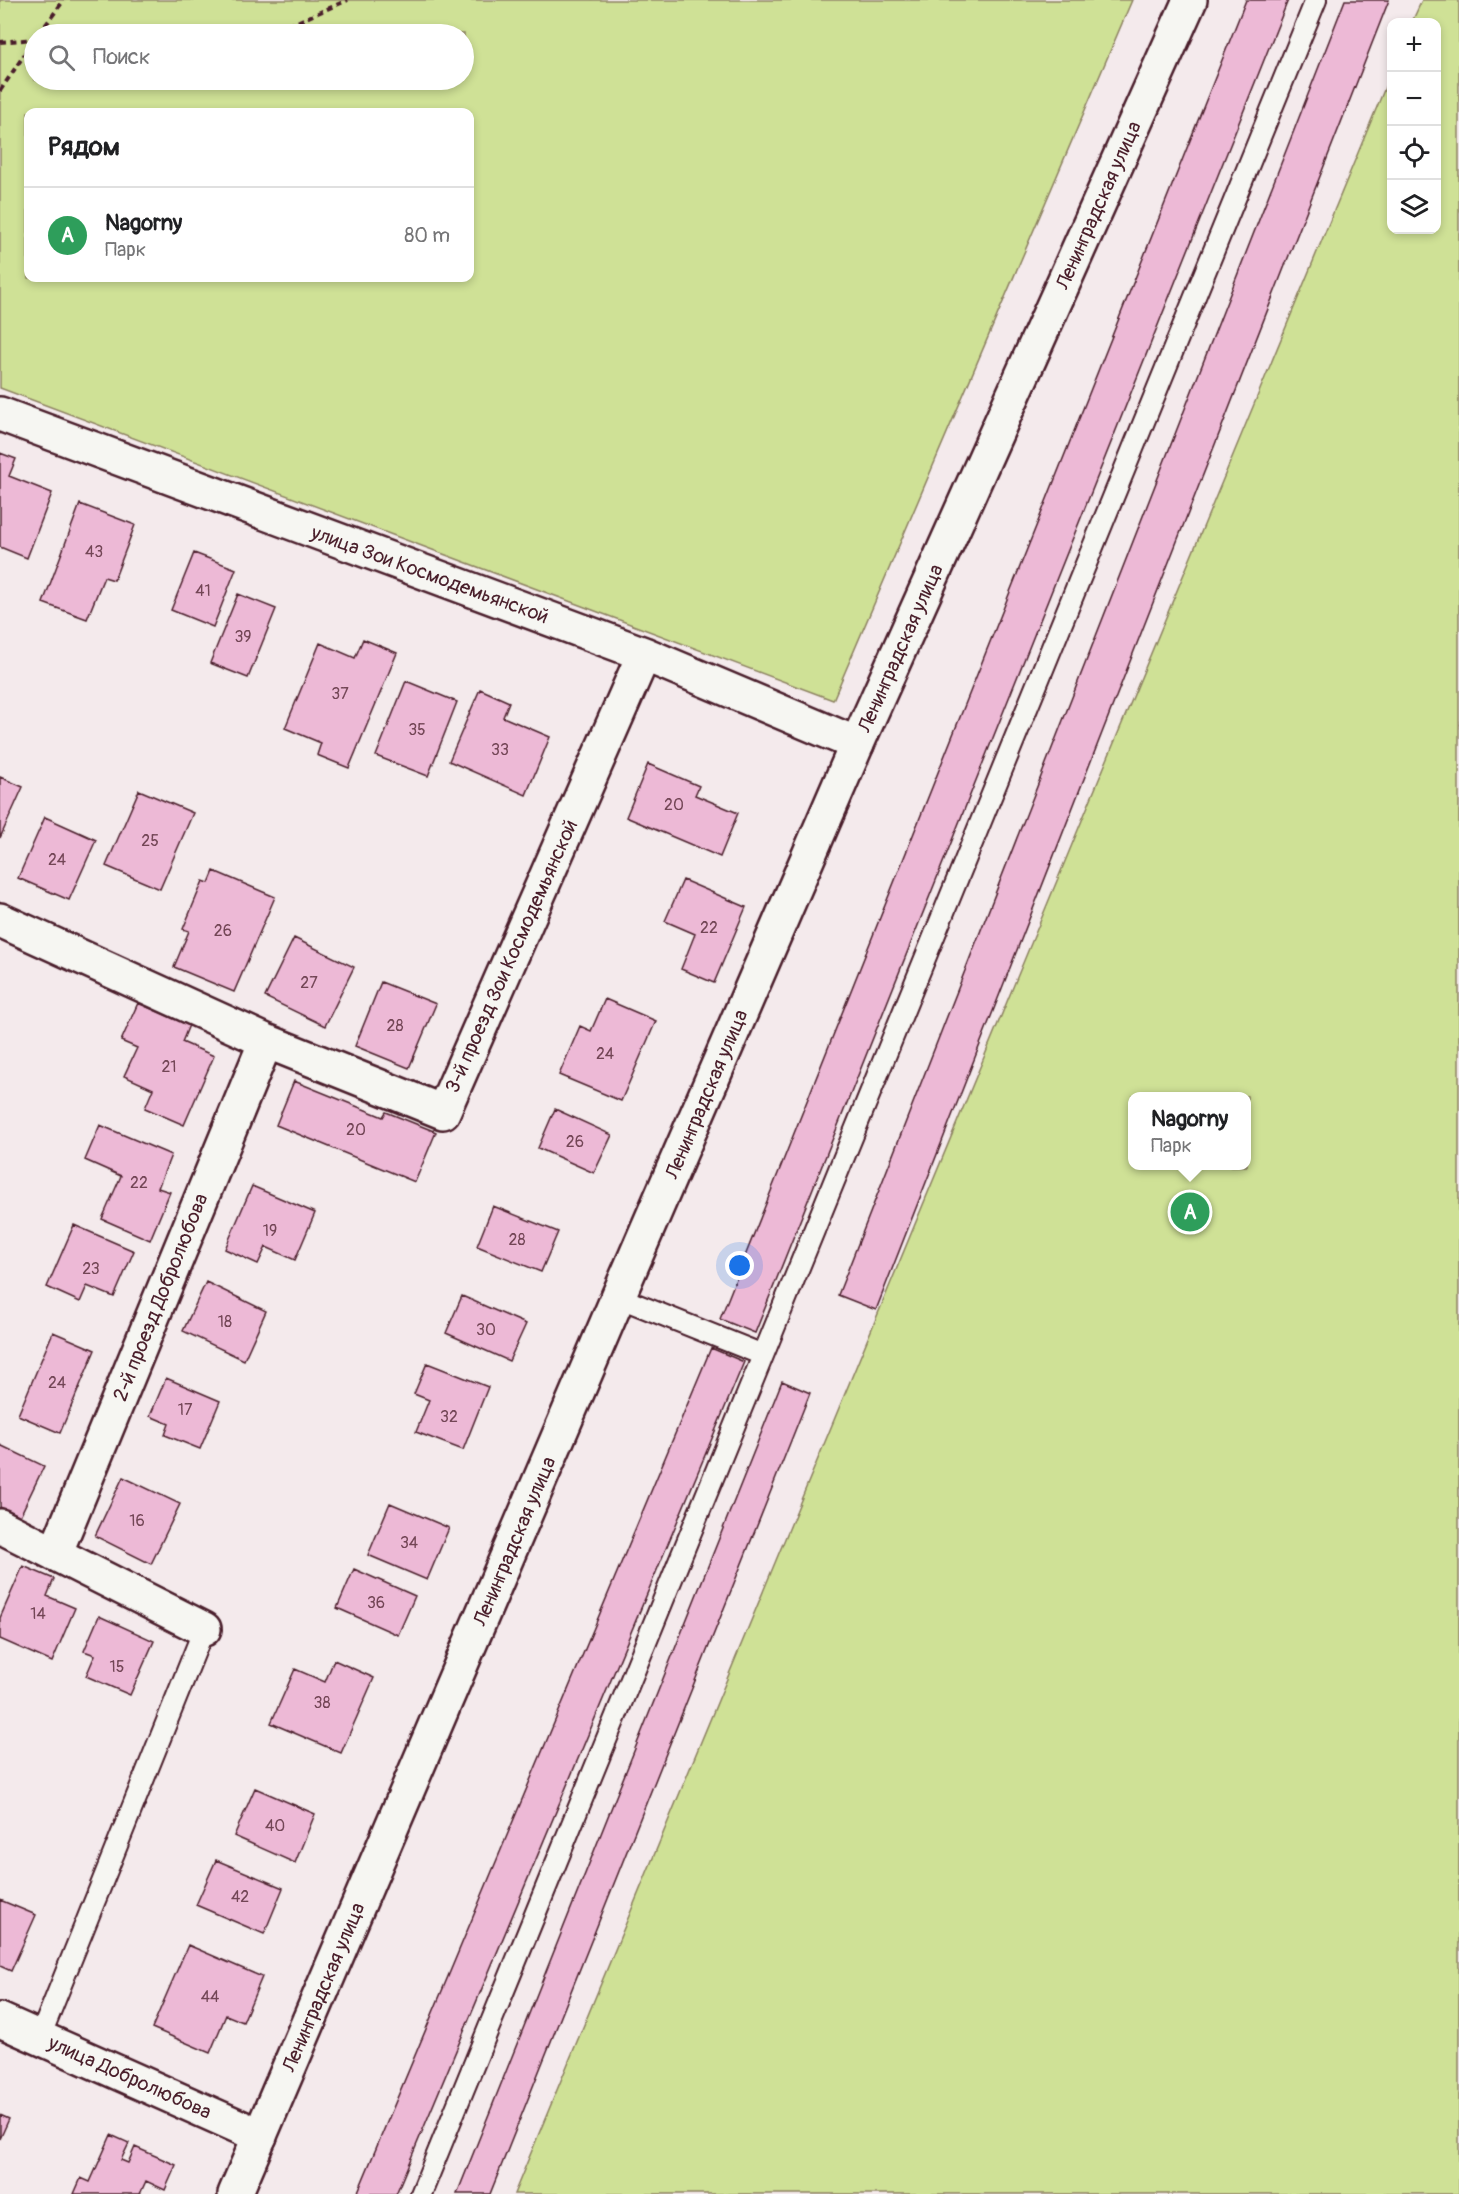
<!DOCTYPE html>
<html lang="ru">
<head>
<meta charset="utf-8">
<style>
  :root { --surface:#fff; --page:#f6f6f6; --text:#202124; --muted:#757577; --line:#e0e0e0; --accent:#111827 }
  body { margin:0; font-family:Pangolin,sans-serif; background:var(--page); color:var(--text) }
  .controls { position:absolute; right:18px; top:18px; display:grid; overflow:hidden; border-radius:12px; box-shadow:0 3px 9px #0003 }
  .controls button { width:54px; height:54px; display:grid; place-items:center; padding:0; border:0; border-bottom:2px solid var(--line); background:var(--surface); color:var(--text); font:30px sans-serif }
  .you { position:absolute; left:740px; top:1266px; width:21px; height:21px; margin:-15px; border:4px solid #fff; border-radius:50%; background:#1a73e8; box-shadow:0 0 0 9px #1a73e833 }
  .badge { display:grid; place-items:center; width:39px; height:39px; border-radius:50%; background:var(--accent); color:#fff; font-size:20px; font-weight:700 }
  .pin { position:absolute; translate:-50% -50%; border:3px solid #fff; box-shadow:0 2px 6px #0006 }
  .popup { position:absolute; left:1128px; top:1092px; width:123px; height:78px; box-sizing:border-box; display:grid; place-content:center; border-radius:12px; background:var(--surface); filter:drop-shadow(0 2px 4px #0005); font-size:20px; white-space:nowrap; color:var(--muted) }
  .popup b { font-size:22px; color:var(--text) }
  .popup::after { content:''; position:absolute; left:50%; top:100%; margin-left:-12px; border:12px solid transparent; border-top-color:var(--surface) }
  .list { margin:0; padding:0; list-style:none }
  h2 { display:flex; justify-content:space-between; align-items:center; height:78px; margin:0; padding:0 24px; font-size:26px }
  h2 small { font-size:20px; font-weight:400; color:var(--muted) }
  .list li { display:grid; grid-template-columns:39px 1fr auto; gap:18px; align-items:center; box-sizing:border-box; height:96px; padding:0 24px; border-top:2px solid var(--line) }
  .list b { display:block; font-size:22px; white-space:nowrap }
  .list p { margin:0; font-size:20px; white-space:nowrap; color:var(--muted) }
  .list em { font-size:20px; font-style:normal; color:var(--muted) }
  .icon { flex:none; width:33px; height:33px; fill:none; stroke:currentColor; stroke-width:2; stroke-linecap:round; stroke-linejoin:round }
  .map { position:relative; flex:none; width:1459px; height:2194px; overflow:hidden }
  .search { position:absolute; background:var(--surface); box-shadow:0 3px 9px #0003; left:24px; top:24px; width:450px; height:66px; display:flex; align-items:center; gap:15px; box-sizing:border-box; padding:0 21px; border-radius:33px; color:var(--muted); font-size:22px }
  .panel { position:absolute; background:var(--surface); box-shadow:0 3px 9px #0003; left:24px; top:108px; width:450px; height:174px; border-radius:12px }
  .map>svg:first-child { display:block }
  .green { fill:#cfe196; stroke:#8c8060; stroke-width:1.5; fill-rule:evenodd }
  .building { fill:#edb9d6; stroke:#4a1f2b; stroke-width:1.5 }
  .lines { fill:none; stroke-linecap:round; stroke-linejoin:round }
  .service-casing { stroke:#4a1f2b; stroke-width:24 }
  .minor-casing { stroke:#4a1f2b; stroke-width:38 }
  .tertiary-casing { stroke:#4a1f2b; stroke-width:38 }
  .path { stroke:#4a1f2b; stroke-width:4; stroke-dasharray:6 4.5; stroke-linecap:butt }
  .service { stroke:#f6f6f2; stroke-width:20 }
  .minor { stroke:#f6f6f2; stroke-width:33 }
  .tertiary { stroke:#f6f6f2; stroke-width:33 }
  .labels { text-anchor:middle; stroke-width:4.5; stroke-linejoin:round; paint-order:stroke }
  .number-label { font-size:16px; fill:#734656 }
  .street-label { font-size:20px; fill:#4a1f2b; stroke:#f6f6f2 }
</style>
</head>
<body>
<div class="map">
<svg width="1459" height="2194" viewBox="0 0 1459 2194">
  <rect width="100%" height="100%" fill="#f4eaec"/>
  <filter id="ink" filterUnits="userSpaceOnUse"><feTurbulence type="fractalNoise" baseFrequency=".0167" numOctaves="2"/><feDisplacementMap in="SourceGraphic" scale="12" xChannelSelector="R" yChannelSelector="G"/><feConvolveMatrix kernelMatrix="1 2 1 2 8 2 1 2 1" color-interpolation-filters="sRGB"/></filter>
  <g filter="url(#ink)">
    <path class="green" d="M0,0H1132L833,700L0,388ZM464,34V80H34V34ZM28,112H470V278H28Z
      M1422,0H1459V2194H514L1391,73L1392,230H1436V22H1412ZM1133,1096H1247V1166H1133Z"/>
    <path class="building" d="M1246,0H1288L755,1333L720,1319Z
      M1345,0H1389L876,1310L838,1295Z
      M0,453L16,459L9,476L52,493L27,558L0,547Z
      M80,504L135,525L114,580L104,577L87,619L43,603Z
      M194,553L236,569L213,627L171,610Z
      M238,594L276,609L248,678L210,663Z
      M363,639L397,653L349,768L317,755L321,743L285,728L320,643L355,658Z
      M406,681L457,702L428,776L376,756Z
      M480,689L509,702L503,717L550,737L526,795L449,761Z
      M648,764L699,786L695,795L738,813L720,857L626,817Z
      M0,777L23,787L0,838Z
      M139,790L193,813L160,889L106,866Z
      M45,817L96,840L69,900L18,878Z
      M214,871L275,897L234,992L174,967L189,931L183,929L203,881L209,883Z
      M683,880L746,907L714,983L681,969L695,934L665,921Z
      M294,938L354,967L325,1026L265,997Z
      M381,982L436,1004L409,1068L355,1046Z
      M605,999L656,1021L621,1101L559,1075L580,1026L591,1031Z
      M138,1003L189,1025L182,1042L214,1056L184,1125L145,1108L153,1089L124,1076L137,1048L121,1041Z
      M294,1081L383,1117L386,1112L436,1132L415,1182L276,1125Z
      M555,1109L612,1135L594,1173L538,1148Z
      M100,1125L171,1155L158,1188L170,1192L150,1240L102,1219L121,1176L85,1160Z
      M252,1186L315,1213L295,1260L266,1247L258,1264L225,1249Z
      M493,1206L558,1232L541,1272L477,1246Z
      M74,1225L134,1251L114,1297L87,1286L80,1302L47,1287Z
      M206,1282L266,1311L244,1360L183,1331Z
      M462,1296L526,1324L509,1361L446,1333Z
      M53,1332L95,1350L60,1433L18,1415Z
      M711,1348L744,1362L396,2194H357Z
      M427,1363L488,1387L463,1450L416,1432L429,1400L414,1394Z
      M166,1378L220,1401L200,1449L165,1435L169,1424L150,1416Z
      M782,1381L810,1393L490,2194H457Z
      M0,1445L44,1466L20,1516L0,1507Z
      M123,1477L180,1504L151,1564L95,1536Z
      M390,1503L449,1528L427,1580L368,1555Z
      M23,1566L54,1579L47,1596L75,1608L52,1662L0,1639V1618Z
      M354,1569L415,1596L398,1635L337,1608Z
      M99,1616L154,1641L130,1695L86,1676L95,1655L84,1651Z
      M334,1660L374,1678L341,1753L271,1723L295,1669L325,1682Z
      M255,1788L315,1814L295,1863L234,1836Z
      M216,1860L283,1888L264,1934L196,1905Z
      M0,1900L36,1915L11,1971L0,1966Z
      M188,1945L262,1977L243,2022L226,2015L210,2053L152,2028Z
      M0,2115L9,2119L0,2139Z
      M111,2135L129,2143L121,2160L128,2163L135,2147L176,2165L165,2190L146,2181L140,2194H74L81,2178L90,2182Z"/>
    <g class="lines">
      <g class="service-casing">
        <path id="service" d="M618,1297L763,1355
          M40,2037L204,1629
          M421,2194L1316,0"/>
      </g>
      <g class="minor-casing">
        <path id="minor" d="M0,414L644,654L857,744
          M0,920L266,1041L443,1112L644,654
          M0,1526L204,1629
          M55,1554L266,1041
          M0,2020L260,2136"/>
      </g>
      <g class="tertiary-casing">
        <path id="tertiary" d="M235,2194L618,1297L857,744L1190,0"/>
      </g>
      <path class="path" d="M39,34L64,0
        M269,34L348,0
        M0,42L34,39
        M0,91L34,40"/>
      <use href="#service" class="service"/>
      <use href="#minor" class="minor"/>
      <use href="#tertiary" class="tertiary"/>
    </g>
  </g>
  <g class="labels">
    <g class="number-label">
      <text x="94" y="557">43</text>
      <text x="203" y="596">41</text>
      <text x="243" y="642">39</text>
      <text x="340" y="699">37</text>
      <text x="417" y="735">35</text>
      <text x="500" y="755">33</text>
      <text x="674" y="810">20</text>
      <text x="150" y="846">25</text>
      <text x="57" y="865">24</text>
      <text x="709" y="933">22</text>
      <text x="223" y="936">26</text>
      <text x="309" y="988">27</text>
      <text x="395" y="1031">28</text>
      <text x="605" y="1059">24</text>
      <text x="169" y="1072">21</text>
      <text x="356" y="1135">20</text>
      <text x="575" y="1147">26</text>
      <text x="139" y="1188">22</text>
      <text x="270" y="1236">19</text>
      <text x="517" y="1245">28</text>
      <text x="91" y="1274">23</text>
      <text x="225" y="1327">18</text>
      <text x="486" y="1335">30</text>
      <text x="57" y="1388">24</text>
      <text x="185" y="1415">17</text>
      <text x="449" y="1422">32</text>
      <text x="137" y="1526">16</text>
      <text x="409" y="1548">34</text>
      <text x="376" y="1608">36</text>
      <text x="38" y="1619">14</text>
      <text x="117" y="1672">15</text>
      <text x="322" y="1708">38</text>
      <text x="275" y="1831">40</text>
      <text x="240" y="1902">42</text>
      <text x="210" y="2002">44</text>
    </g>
    <g class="street-label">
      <text transform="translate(1098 205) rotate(-66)" y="7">Ленинградская улица</text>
      <text transform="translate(430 574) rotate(20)" y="7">улица Зои Космодемьянской</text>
      <text transform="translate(900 648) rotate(-66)" y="7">Ленинградская улица</text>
      <text transform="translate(511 956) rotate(-66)" y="7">3-й проезд Зои Космодемьянской</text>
      <text transform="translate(706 1094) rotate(-67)" y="7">Ленинградская улица</text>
      <text transform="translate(160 1297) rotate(-68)" y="7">2-й проезд Добролюбова</text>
      <text transform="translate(514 1541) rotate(-67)" y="7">Ленинградская улица</text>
      <text transform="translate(323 1987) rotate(-67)" y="7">Ленинградская улица</text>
      <text transform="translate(130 2077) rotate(24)" y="7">улица Добролюбова</text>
    </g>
  </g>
</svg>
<div class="controls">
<button>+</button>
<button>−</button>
<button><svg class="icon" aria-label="locate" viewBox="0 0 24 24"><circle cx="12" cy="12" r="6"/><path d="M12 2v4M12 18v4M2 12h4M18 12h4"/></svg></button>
<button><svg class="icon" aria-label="layers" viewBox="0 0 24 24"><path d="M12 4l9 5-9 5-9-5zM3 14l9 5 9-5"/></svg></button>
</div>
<div class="you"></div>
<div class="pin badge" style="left:1190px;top:1212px;background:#2e9e5b">A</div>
<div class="popup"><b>Nagorny</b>Парк</div>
<div class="search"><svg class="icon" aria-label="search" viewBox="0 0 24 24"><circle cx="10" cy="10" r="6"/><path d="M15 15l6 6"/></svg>Поиск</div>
<section class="panel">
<h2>Рядом<small></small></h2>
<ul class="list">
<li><span class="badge" style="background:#2e9e5b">A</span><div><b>Nagorny</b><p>Парк</p></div><em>80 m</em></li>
</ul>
</section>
</div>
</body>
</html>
